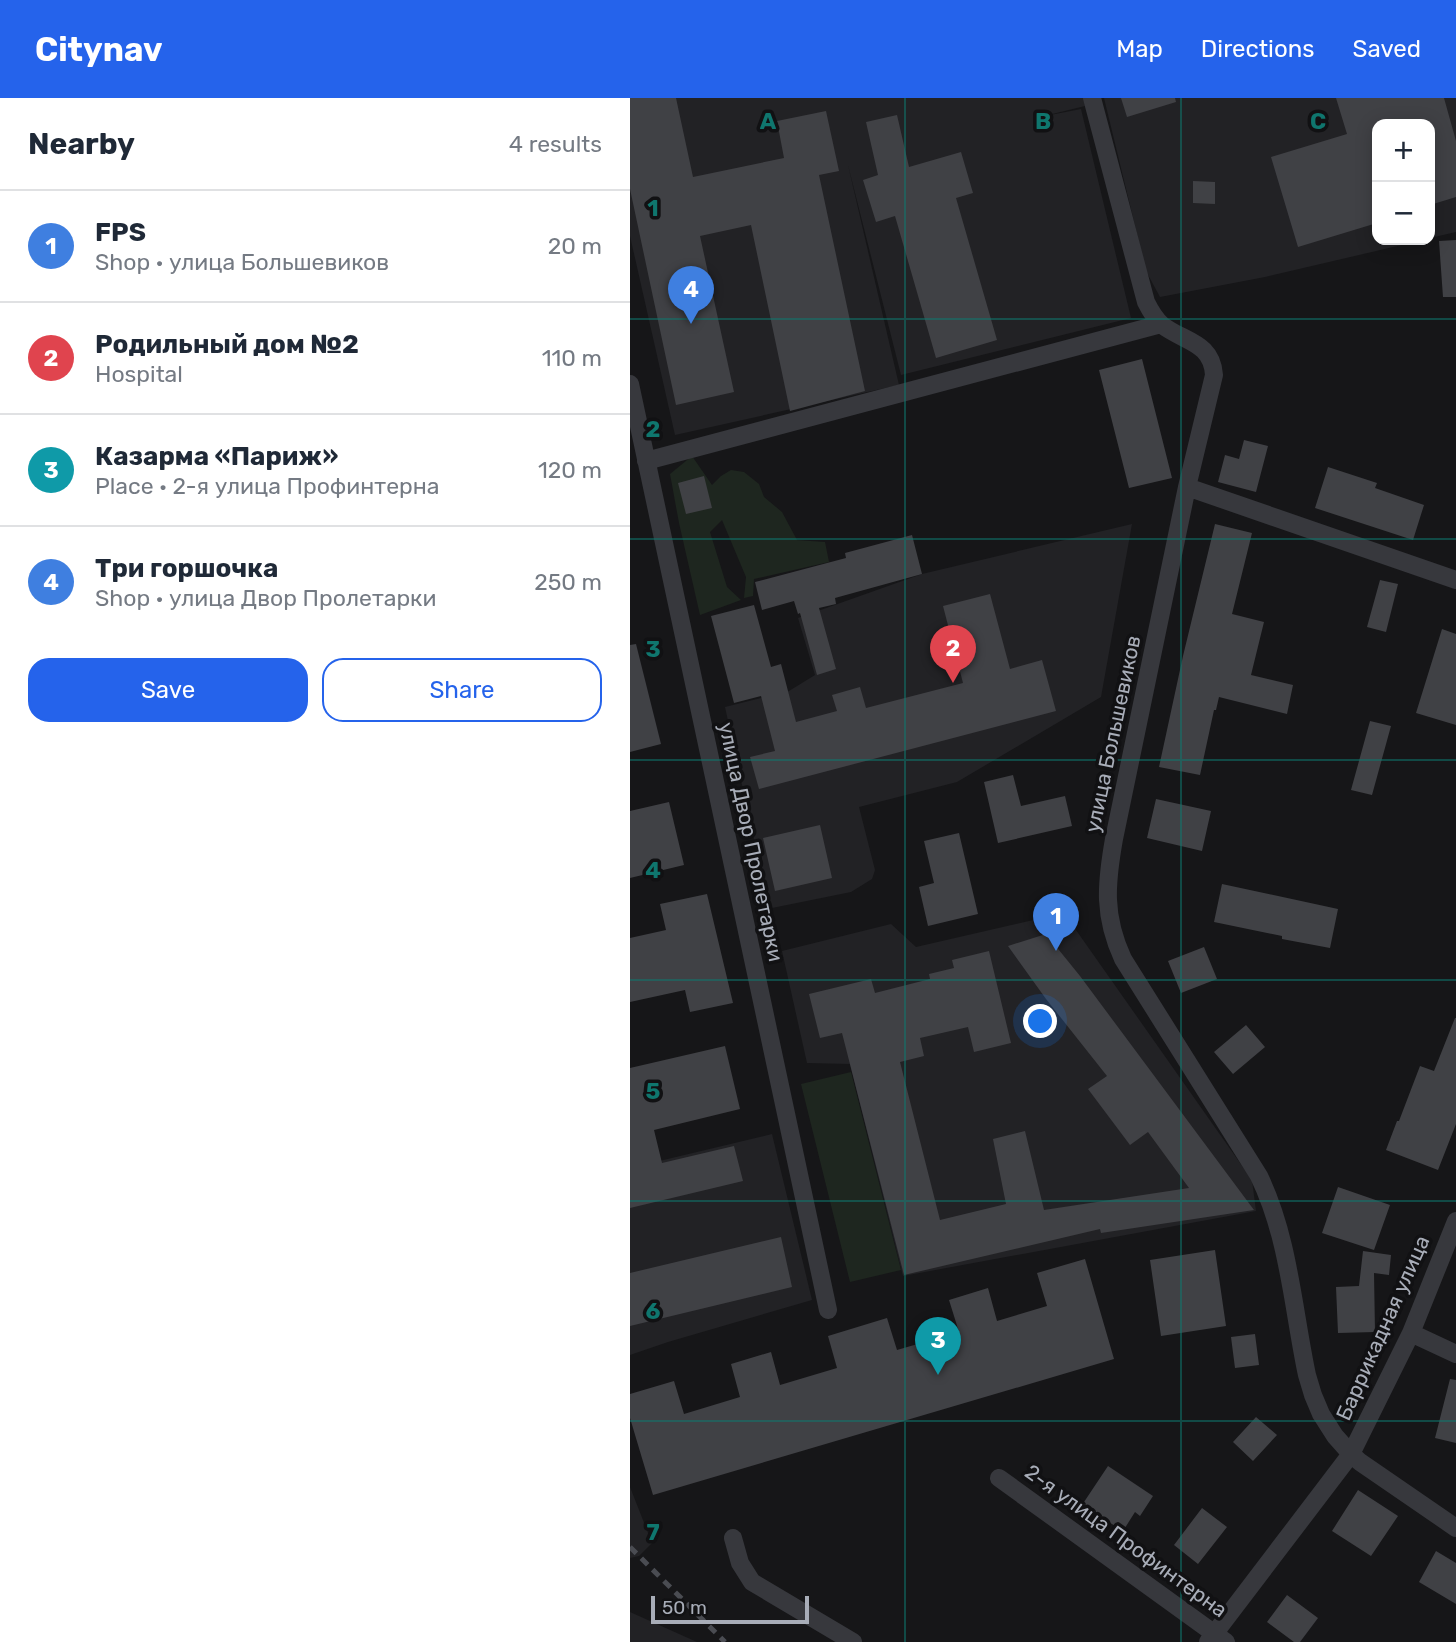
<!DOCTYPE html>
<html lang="en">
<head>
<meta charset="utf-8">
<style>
  :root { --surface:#fff; --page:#f2f2f3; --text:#1f2937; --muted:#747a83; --line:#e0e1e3; --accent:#2563eb }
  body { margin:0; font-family:Rubik,sans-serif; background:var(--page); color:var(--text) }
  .controls { position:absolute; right:21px; top:21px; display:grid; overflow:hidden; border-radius:14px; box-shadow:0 4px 18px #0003 }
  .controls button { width:63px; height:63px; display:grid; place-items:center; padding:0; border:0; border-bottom:2px solid var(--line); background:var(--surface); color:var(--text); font:35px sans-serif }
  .scale { position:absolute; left:21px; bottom:18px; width:158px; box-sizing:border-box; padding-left:7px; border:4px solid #a8adb8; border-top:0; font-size:19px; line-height:24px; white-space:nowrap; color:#a8adb8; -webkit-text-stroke:5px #111113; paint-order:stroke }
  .you { position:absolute; left:411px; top:924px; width:24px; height:24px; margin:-18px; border:5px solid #fff; border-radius:50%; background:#1a73e8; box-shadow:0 0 0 10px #1a73e833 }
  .badge { display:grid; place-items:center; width:46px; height:46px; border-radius:50%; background:var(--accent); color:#fff; font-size:23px; font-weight:700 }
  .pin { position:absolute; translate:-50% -58px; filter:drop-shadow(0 2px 4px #0008) }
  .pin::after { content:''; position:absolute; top:37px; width:24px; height:21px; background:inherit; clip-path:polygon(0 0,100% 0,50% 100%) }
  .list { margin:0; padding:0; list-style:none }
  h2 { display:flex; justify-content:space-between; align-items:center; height:91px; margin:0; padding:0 28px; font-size:30px }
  h2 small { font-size:23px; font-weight:400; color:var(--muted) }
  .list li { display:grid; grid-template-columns:46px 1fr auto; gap:21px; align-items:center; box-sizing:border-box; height:112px; padding:0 28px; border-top:2px solid var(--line) }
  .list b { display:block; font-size:26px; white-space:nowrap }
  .list p { margin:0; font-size:23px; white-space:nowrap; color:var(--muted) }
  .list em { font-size:23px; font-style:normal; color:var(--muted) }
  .actions { display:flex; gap:14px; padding:21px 28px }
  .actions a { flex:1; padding:16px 0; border:2px solid var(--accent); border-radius:21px; text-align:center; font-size:24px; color:var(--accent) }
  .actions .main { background:var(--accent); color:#fff }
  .map { position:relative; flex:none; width:826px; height:1544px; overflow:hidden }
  header { display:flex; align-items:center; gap:42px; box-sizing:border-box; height:98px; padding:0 35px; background:var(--accent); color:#fff }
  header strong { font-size:33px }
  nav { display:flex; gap:38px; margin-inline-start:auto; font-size:24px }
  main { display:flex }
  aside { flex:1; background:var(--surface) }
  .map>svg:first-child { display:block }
  .built { fill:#222225 }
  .green { fill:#1e261f }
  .building { fill:#404145 }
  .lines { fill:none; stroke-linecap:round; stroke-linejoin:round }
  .minor { stroke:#37383d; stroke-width:18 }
  .rail { stroke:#4a4c52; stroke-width:5; stroke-dasharray:9 7; stroke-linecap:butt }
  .grid { fill:none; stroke:#0f766e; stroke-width:2; stroke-opacity:0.55 }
  .labels { text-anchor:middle; stroke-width:7; stroke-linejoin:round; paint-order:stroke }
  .street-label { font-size:21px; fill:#a8adb8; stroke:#111113 }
  .grid-label { font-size:23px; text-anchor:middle; font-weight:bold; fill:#0f766e; stroke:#111113; stroke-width:7; stroke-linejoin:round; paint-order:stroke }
</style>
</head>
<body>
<header>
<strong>Citynav</strong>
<nav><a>Map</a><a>Directions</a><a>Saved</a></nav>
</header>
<main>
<aside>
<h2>Nearby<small>4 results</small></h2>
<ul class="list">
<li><span class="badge" style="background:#3f7fe0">1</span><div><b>FPS</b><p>Shop · улица Большевиков</p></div><em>20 m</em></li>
<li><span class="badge" style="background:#e0444e">2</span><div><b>Родильный дом №2</b><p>Hospital</p></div><em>110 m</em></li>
<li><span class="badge" style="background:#0f9aa8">3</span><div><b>Казарма «Париж»</b><p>Place · 2-я улица Профинтерна</p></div><em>120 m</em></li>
<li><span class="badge" style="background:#3f7fe0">4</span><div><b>Три горшочка</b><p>Shop · улица Двор Пролетарки</p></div><em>250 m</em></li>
</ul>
<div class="actions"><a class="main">Save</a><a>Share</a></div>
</aside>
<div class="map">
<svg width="826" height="1544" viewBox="0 0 826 1544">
  <rect width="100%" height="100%" fill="#161618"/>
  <path class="built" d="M0,0H453L455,8L410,19L451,11L501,220L271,277L218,67L269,287L45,337L0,138Z
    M474,0H826V134L800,140V26H747V142H793L635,179L530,199L516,173Z
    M502,426L471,599L327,684L229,709L245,772L242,781L221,794L142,810L123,737L95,609L159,593L185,577L168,520L292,476Z
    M434,815L622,1082L626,1113L273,1178L220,966L177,965L152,853L261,826L286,849Z
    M142,1036L182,1202L38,1244L0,1257V1070Z
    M0,1389L22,1445L9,1458L0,1460Z
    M0,1514L67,1544H0Z"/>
  <path class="green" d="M62,358L82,387L91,378L101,372L114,374L129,386L134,399L152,414L167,442L195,444L199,464L124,481L123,498L114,500L116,479L92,422L80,434L97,489L111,502L70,517L49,425L40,376Z
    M221,974L271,1172L220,1184L171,986Z"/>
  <path class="building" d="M0,0H46L63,79L154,60L147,23L196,13L209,73L189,77L235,293L160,313L121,127L70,138L104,294L46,307L0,91Z
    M491,0H545L546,4L497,19Z
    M706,0H814L826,43V99L800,107V26H747V125L668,149L641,59L717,36Z
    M267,17L279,69L331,54L343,95L326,100L367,242L306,260L265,118L246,124L233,82L248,77L236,24Z
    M563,83L585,84V106L563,105Z
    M826,142V199H813L809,143Z
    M512,261L542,380L499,390L469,272Z
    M614,342L638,348L626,394L588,384L595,357L609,361Z
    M698,369L747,385L745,390L794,407L783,442L685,410Z
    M74,378L82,410L56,416L48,385Z
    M585,426L622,435L602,516L634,524L621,577L663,587L657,616L589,599L586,612H584L570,677L529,669L553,558Z
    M282,437L292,476L205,500L206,506L189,510L206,571L187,577L170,515L168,516L164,503L132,512L125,484L216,460L215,455Z
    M750,482L768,486L756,534L737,529Z
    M360,496L380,571L412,562L426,613L129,691L120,659L145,653L131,598L104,605L81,518L124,507L141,569L151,566L166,624L207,613L202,597L230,589L236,610L333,585L313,508Z
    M812,531L826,536V627L786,615Z
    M6,546L31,646L0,654V547Z
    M740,623L761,628L742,697L721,692Z
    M383,677L391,708L435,698L442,728L368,745L354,684Z
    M526,701L581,713L572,753L517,740Z
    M39,704L54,767L0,780V713Z
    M190,727L202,780L145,793L133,740Z
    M329,735L348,816L298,828L289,789L304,785L294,743Z
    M592,786L708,811L700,850L652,841V838L584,824Z
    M77,796L103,905L60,914L55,892L0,904V840L36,832L30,806Z
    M416,836L450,878L624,1112L471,1135L470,1131L274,1177L212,935L190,940L179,896L241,881L245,895L300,881L299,876L324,870L322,862L359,853L381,945L344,954L338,929L290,940L294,958L270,964L310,1122L376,1106L363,1041L395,1033L414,1112L559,1090L518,1034L500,1047L458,991L477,978L416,901L378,848Z
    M574,849L587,881L551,895L538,863Z
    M825,920H826V1026L808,1072L756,1052L767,1023H769L790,968L804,973Z
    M616,927L635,949L603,976L584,954Z
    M95,948L110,1011L24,1032L32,1065L104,1048L113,1083L0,1110V970Z
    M708,1089L760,1107L744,1152L692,1135Z
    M151,1139L162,1189L0,1228V1175Z
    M585,1152L596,1228L531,1238L520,1162Z
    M733,1153L761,1157L759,1177L744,1175L745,1234L708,1235L706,1189L729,1188Z
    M455,1161L484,1261L23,1397L0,1320V1296L44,1283L54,1316L110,1299L101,1266L141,1254L150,1287L207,1270L198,1238L257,1220L267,1252L329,1234L319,1202L358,1190L367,1223L417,1208L407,1175Z
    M625,1236L629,1267L605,1270L601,1239Z
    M820,1281L826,1282V1345L805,1340Z
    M626,1319L647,1337L623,1363L603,1344Z
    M478,1368L523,1398L510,1418L505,1414L493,1433L452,1407Z
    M728,1392L768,1418L741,1458L702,1433Z
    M572,1410L597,1429L568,1466L544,1447Z
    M806,1453L826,1465V1506L789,1484Z
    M657,1497L688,1520L670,1544H664L637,1524Z"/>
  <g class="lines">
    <path class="minor" d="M462,0L516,204C520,212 525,221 532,227C554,244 582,244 584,277L557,389L484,741C476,786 473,818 493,861L629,1078C659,1140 663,1211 677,1277L683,1297L691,1316L705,1338L721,1356L730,1364L826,1430
      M0,286L198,1212
      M16,363L531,226
      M557,389L826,482
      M781,1235L826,1256
      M369,1380L596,1544
      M103,1440L110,1465L122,1484L223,1544
      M578,1544L721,1356L781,1235L826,1123"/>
    <path class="rail" d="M0,1449L95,1544"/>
  </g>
  <path class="grid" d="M275,0V1544M551,0V1544M0,221H826M0,441H826M0,662H826M0,882H826M0,1103H826M0,1323H826"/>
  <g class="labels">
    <g class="street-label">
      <text transform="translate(483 636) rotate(-78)" y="7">улица Большевиков</text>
      <text transform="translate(121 744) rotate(78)" y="7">улица Двор Пролетарки</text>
      <text transform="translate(753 1230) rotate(-66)" y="7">Баррикадная улица</text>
      <text transform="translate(496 1443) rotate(36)" y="7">2-я улица Профинтерна</text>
    </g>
  </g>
  <g class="grid-label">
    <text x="138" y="31">A</text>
    <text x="413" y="31">B</text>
    <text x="688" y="31">C</text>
    <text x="23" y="118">1</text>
    <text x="23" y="339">2</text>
    <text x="23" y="559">3</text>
    <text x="23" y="780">4</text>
    <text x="23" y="1001">5</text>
    <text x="23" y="1221">6</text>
    <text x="23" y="1442">7</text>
  </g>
</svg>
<div class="controls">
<button>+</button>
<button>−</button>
</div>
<div class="scale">50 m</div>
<div class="you"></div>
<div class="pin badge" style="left:426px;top:853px;background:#3f7fe0">1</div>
<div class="pin badge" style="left:323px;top:585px;background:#e0444e">2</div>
<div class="pin badge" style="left:308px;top:1277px;background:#0f9aa8">3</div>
<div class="pin badge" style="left:61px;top:226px;background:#3f7fe0">4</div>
</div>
</main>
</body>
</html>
